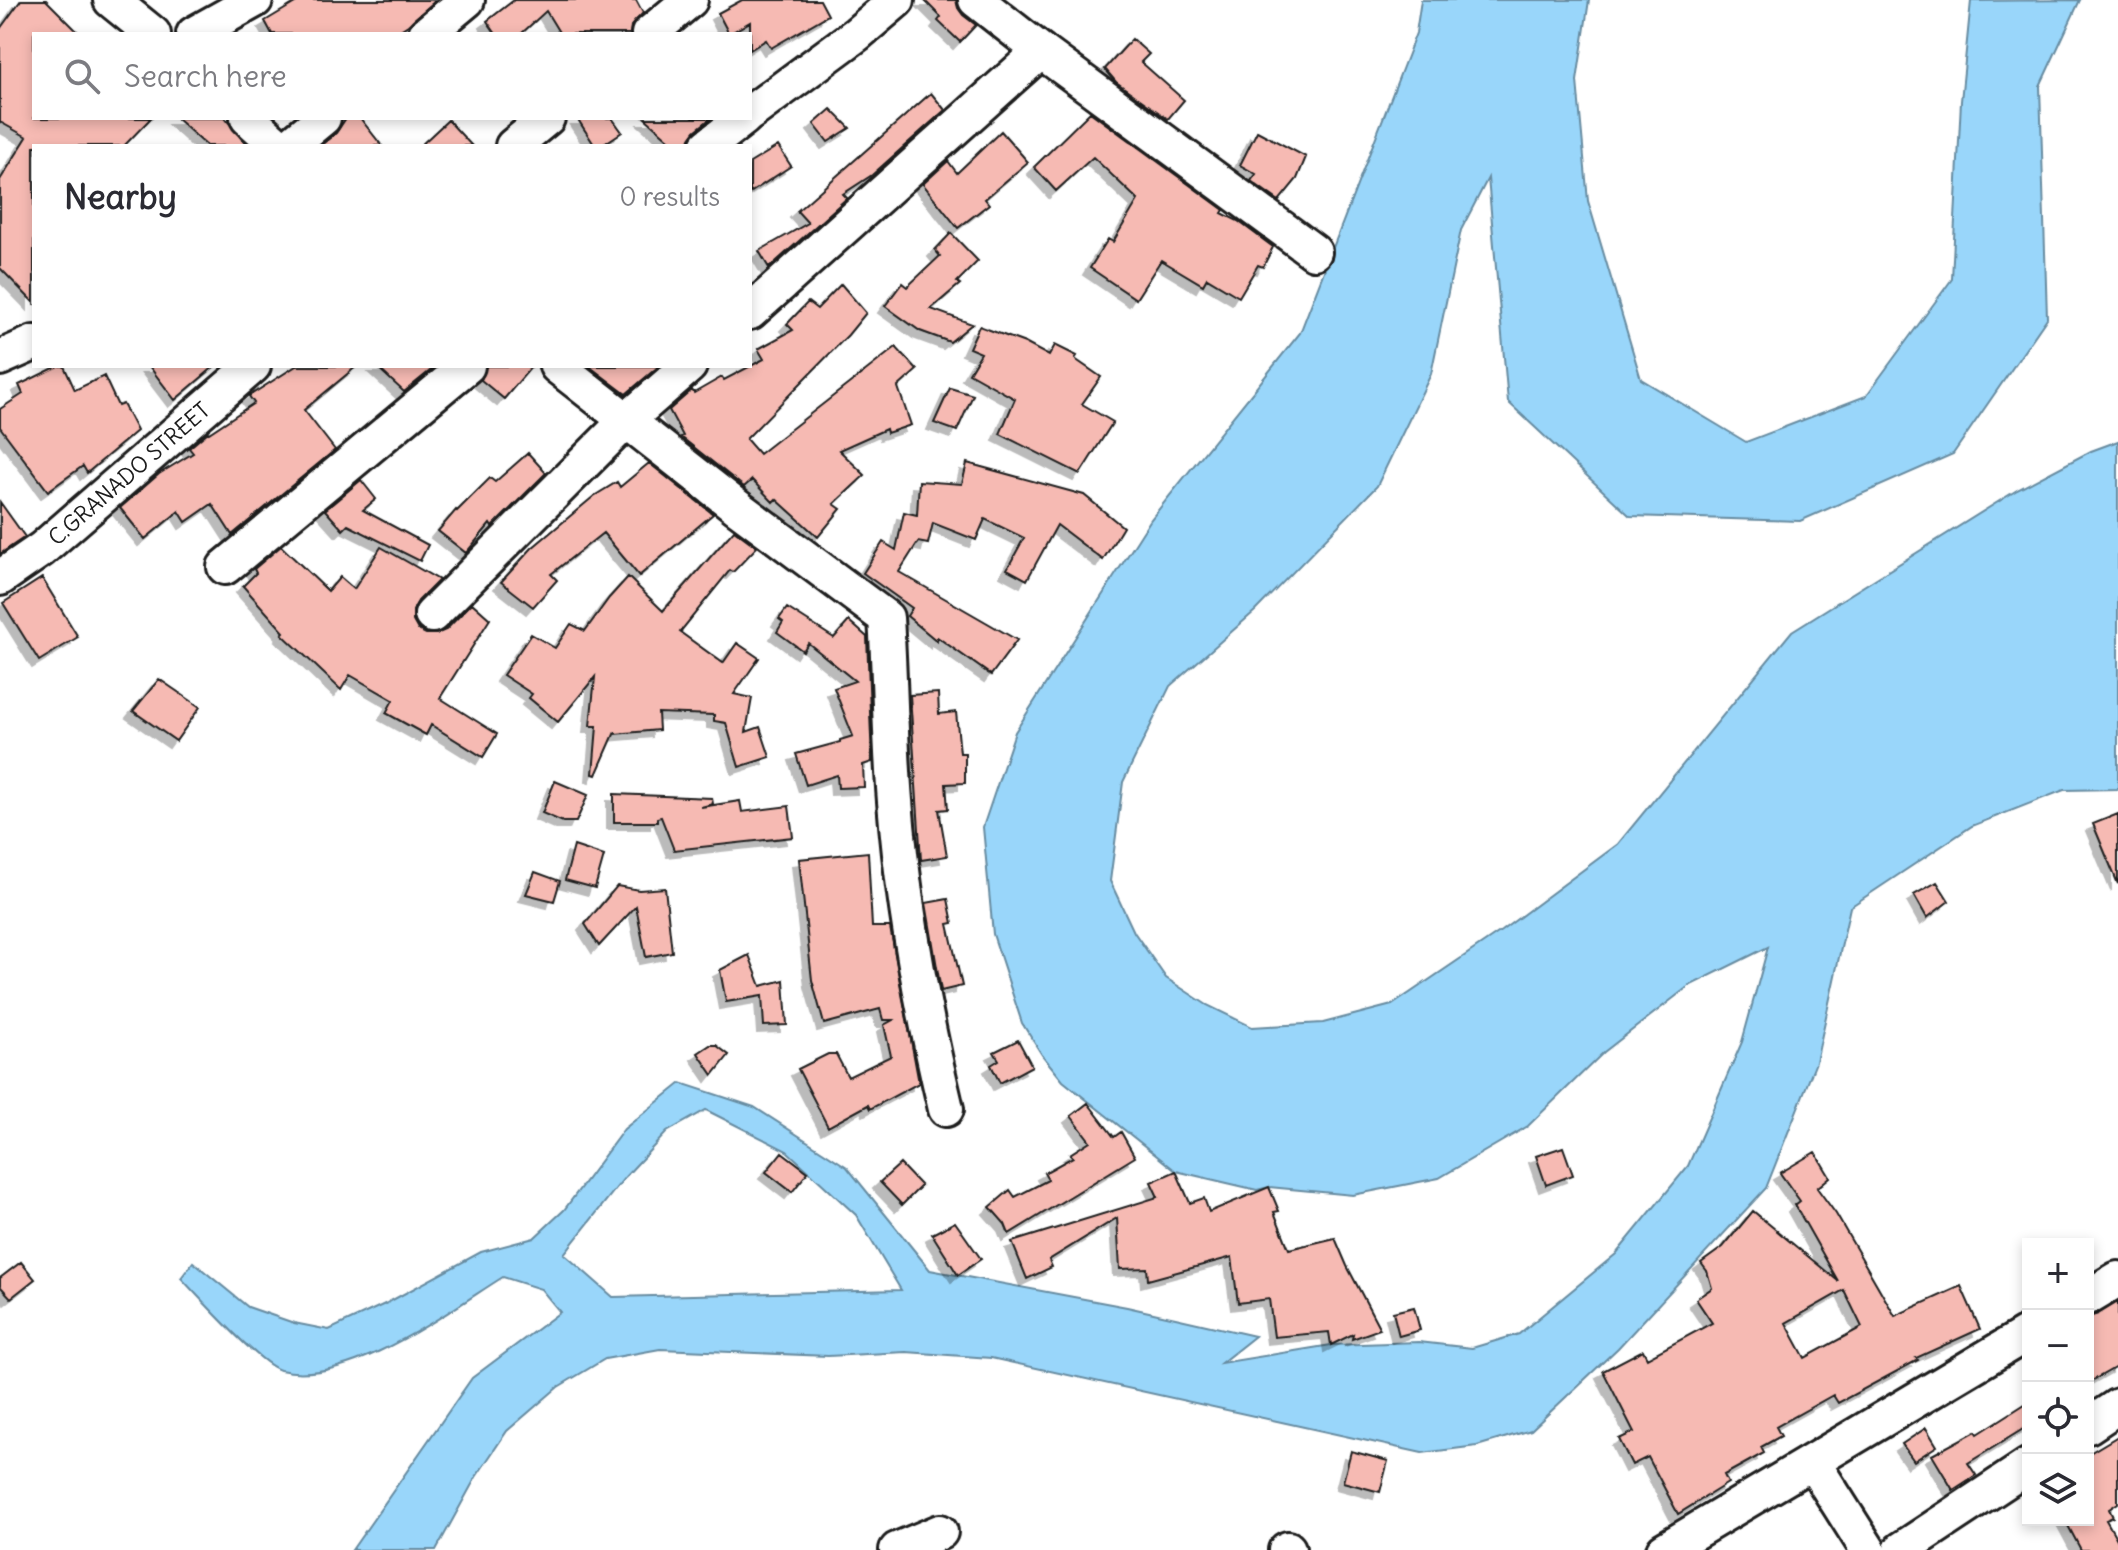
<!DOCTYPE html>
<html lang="en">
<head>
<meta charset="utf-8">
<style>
  :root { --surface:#fff; --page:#f2f2f3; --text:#2b2b33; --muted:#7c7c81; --line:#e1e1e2 }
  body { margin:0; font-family:Delius,sans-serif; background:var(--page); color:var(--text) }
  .controls { position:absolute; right:24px; bottom:24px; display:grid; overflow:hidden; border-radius:0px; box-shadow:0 4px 12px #0003 }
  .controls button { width:72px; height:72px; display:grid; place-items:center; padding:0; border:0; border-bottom:2px solid var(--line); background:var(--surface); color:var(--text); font:40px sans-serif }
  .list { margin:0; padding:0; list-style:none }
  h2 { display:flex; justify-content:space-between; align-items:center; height:104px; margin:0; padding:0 32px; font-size:34px }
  h2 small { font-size:26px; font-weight:400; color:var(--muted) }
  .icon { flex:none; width:44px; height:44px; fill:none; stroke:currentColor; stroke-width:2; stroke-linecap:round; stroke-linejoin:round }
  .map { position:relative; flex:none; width:2118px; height:1550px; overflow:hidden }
  .search { position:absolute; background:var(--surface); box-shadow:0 4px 12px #0003; left:32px; top:32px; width:720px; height:88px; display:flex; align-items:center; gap:20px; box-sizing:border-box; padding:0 28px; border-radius:0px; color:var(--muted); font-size:30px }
  .panel { position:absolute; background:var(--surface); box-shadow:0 4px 12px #0003; left:32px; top:144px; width:720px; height:224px; border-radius:0px }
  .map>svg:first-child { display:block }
  .water { fill:#99d6fa; stroke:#678ca1; stroke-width:2; fill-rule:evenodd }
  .building { fill:#f6bab3; stroke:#1c1c1c; stroke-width:2; fill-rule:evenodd; filter:url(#shadow) }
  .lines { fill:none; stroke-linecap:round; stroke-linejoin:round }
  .minor-casing { stroke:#1c1c1c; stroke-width:40 }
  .minor { stroke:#fff; stroke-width:34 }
  .labels { text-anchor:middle; stroke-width:6; stroke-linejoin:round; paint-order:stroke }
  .street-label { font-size:22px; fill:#1c1c1c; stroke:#fff }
</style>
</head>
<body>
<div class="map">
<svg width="2118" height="1550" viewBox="0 0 2118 1550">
  <defs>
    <filter id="shadow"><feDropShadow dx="-7" dy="7" stdDeviation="0" flood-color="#0004"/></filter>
  </defs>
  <rect width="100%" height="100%" fill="#fff"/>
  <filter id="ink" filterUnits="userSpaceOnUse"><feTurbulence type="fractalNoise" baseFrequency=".0125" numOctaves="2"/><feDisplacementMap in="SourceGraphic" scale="16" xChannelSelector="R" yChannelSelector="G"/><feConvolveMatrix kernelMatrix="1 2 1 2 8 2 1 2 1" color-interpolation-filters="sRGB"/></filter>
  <g filter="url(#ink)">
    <path class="water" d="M1421,0H1589L1577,81L1588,201L1641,379L1746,442L1866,396L1952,279L1961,101L1971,1L2080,0L2040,86L2047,318L1953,454L1800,521L1630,516L1508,402L1488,178L1461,230L1431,374L1377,486L1255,611L1170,686L1123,782L1110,881L1134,932L1166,978L1207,1005L1252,1027L1323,1023L1392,1005L1501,931L1618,844L1792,631L2017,490L2091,451L2118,441V789L2064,790L1972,826L1850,907L1816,1062L1766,1188L1618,1348L1531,1430L1477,1446L1422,1453L991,1358L906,1352L828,1356L660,1349L605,1359L558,1387L507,1431L476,1477L436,1550H352L472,1378L560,1312L541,1289L503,1277C447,1312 348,1387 280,1370C259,1364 198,1296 181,1278L193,1262L248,1307L294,1323L329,1330L387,1303L481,1252L534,1238L564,1210L624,1129L681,1083L754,1107L847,1167L930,1270L1127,1307L1255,1336L1221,1363L1331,1345L1419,1342L1472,1348L1519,1334L1616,1254L1688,1166L1742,1042L1768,947L1689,986L1604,1052L1528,1126L1439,1178L1353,1195L1269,1187L1257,1190L1176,1171L1063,1081L1042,1055L1022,1023L993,934L983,827L1015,732L1151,519L1300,333L1416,33ZM706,1110L787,1151L856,1215L901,1290L613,1297L564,1254L625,1177L667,1132Z"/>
    <path class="building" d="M21,0H46L80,34H34V118H151L124,146H34V303L0,268V180L27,137L0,122V29Z
      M300,0H436L408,25L394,34H272L265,21Z
      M514,0H636L643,13L631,26L630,34H560L546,11L521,34H496L487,21Z
      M742,0H820L828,15L771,48L766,40L750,50V22L729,34L718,13Z
      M924,0H956L958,8L963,15L976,25L960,42L938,21L941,17Z
      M1132,39L1149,54L1141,62L1184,100L1168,119L1116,82L1105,69Z
      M931,93L945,110L872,175L843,194L847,198L769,268L759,251L808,223L797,211Z
      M831,109L850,128L828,142L814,124Z
      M1090,112L1224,210L1222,213L1238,221L1273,247L1263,267L1258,265L1239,297L1207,278L1203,285L1161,260L1136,299L1090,268L1108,239L1113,242L1138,200L1093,157L1056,191L1034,167Z
      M176,118H225L247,146H207Z
      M346,118H360L382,146H320L336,133Z
      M577,118H612L622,132L601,146H595Z
      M645,118H711L695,131L690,138L688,146H677Z
      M448,120L472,146H420Z
      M1001,131L1028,162L985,199L989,204L958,228L923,184L948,161L957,173Z
      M1257,131L1306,157L1297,179L1279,201L1251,181L1256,174L1240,165Z
      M778,146L791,166L750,193V163Z
      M951,233L978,261L957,282L960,284L931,309L972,324L950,342L920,331L885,306L902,283L907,287L940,256L935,250Z
      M841,284L866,313L848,335L746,439L759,454L896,347L917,370L898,387L911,425L887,433L886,429L839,450L865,475L834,504L841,509L818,537L776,499L773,502L752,480L744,487L681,437L683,436L669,410L692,390L694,393L722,377L724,380L764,359L758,349L793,330L787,324L808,302L817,309Z
      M979,326L1025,343L1049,356L1055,345L1077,356L1075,359L1101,377L1082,404L1113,422L1080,474L1000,434L1015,399L969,373L981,353L969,348Z
      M58,366H64L75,390L104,376L118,406L123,404L137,431L87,473L83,466L48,491L0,427V409L23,394L19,385Z
      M149,366H215L175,400Z
      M296,366H357L304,410L335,450L232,535L212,504L186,522L179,511L145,539L120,508L159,474L193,453L189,448L208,432L209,433L254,403L249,396Z
      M376,366H436L404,392Z
      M486,366H532L504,399L481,380Z
      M589,366H659L626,394Z
      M950,388L973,395L957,431L934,423Z
      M528,453L546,473L492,527L490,524L466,553L438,531L456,510L457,511L490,478L495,482Z
      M649,463L713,514L639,576L603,533L551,574L557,580L533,607L501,582L532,548L594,496L617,482L620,487Z
      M967,463L1084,495L1123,527L1103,560L1057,525L1027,580L1007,569L1024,538L985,519L976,540L933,523L928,544L918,542L899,572L1017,640L991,675L937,637V641L907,616L912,608L863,573L883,542L896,550L904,512L917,515L919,481L962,484Z
      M361,480L376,499L363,510L428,545L420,561L348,525L343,530L325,510Z
      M0,502L25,537L0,554Z
      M734,530L757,547L733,572L730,570L680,632L723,663L737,643L759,658L734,694L752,698L746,732L760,727L770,757L739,767L726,723L714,721V715L658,713L659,730L615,734V732L596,775L593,774L597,726H590L595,677L558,722L529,698L532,694L503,675L531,634L555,648L571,624L585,631L609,598L628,577L663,611Z
      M281,546L328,591L340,577L354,589L381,547L439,580L418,601L413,611V621L418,630L426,634H436L446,630L472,603L490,619L440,698L497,734L483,757L431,725L426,735L386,713L393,700L350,675L341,690L282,634L284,632L243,586L256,573L254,569Z
      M42,578L78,637L39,661L3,603Z
      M787,608L834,638L849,621L867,637L872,762L863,765L864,787L838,788L837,775L806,785L796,754L840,742V740L853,736L834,688L855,681L808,643L803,651L777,632L783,622L779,619Z
      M159,679L200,707L176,741L133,711Z
      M938,693L939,714L956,712L960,753H965V783L946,784L948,809L939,810L947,856L921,860L910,695Z
      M555,781L588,795L576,822H563L542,813Z
      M614,794L712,798L713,804L701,807L740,801L742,812L789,806L793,837L674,850L661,817L657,818V822H614Z
      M2118,814V884L2093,824Z
      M574,846L604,856L595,888L565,880Z
      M868,852L872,927H890L919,1083L870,1109L868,1105L828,1127L798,1069L828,1054H836L848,1077L891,1056L884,1025L893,1020H883L880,1009L824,1024L812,980L799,859Z
      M535,872L560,881L554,901L526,894Z
      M1937,882L1949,901L1927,918L1914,895Z
      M617,886L639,890L665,888L672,952L646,957L636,906L599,946L585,924Z
      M948,899L953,923L948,924L962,986L941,991L926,903Z
      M749,955L761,986L784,980L787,1025L764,1026L762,996L726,1002L720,970Z
      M1018,1040L1032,1066L1000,1083L991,1065L999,1060L994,1052Z
      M710,1045H716L729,1055L713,1075L698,1053Z
      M1088,1103L1114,1137L1121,1132L1135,1157L1009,1234L1005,1224L990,1207L1010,1190L1015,1197L1048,1180L1044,1173L1073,1157L1070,1154L1090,1141L1071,1116Z
      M1563,1147L1573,1175L1546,1185L1536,1156Z
      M782,1152L808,1172L792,1192L766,1172Z
      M1815,1152L1830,1177L1817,1188L1836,1214L1895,1316L1961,1286L1980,1329L1916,1358L1918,1360L1838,1403L1833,1395L1776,1427L1781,1436L1761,1447L1764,1453L1724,1475L1728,1483L1678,1514L1648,1457L1632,1465L1619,1439L1634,1432L1603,1371L1643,1350L1647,1358L1712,1323L1696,1299L1712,1288L1707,1271L1701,1263L1723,1247L1753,1211L1838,1281L1795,1205L1800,1201L1780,1173ZM1844,1290L1862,1327L1805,1358L1786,1323Z
      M900,1164L921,1186L902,1205L880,1182Z
      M1176,1171L1190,1203L1204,1198L1209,1212L1269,1187L1279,1211L1274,1212L1289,1249L1335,1238L1347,1266L1380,1329L1352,1339L1353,1334L1331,1345L1329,1332L1274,1337L1269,1299L1238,1303L1232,1257L1148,1280L1147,1268L1120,1269L1117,1218L1049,1260L1052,1267L1027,1279L1012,1242L1158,1197L1151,1182Z
      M955,1222L981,1259L958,1275L932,1234Z
      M21,1262L35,1279L11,1298L0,1286V1278Z
      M2118,1302V1366L2088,1383V1317L2098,1314Z
      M1414,1307L1420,1330L1399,1336L1393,1312Z
      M2028,1402V1426L1968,1463L1976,1475L1953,1490L1932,1455L1976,1431L1978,1434Z
      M1926,1428L1937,1446L1914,1461L1902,1444Z
      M2118,1436V1503L2109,1509L2113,1517L2106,1520L2118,1541V1550H2081L2065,1520H2088V1454Z
      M1351,1451L1388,1461L1380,1492L1343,1482Z"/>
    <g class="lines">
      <g class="minor-casing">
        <g id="minor">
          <path d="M111,0L153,34"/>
          <path d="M976,0L1041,51L1314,252"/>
          <path d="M194,34L255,0"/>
          <path d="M426,34L467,0"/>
          <path d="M649,34L690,0"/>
          <path d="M750,113L857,34L897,0"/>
          <path d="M248,118L279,146"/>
          <path d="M289,146L323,118"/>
          <path d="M513,146L547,118"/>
          <path d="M708,146L744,118"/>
          <path d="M750,312L1041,51"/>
          <path d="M0,358L34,343"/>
          <path d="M557,366L737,507L886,618C890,679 890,740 895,801C903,905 922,1008 946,1109"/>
          <path d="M225,567L467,366"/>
          <path id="s1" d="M0,578L42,549L253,366"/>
          <path d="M432,615L627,420L689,366"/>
          <path d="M2088,1297L2118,1279"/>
          <path d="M2088,1426L2118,1406"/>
          <path d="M1813,1463L1868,1550"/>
          <path d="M897,1550L940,1532"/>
          <path d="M1286,1550L1288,1549"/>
          <path d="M1664,1550L2028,1333"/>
          <path d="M1901,1550L2028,1466"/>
        </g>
      </g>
      <use href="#minor" class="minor"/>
    </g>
  </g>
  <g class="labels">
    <g class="street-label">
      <text dy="8" stroke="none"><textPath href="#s1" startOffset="166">C.GRANADO STREET</textPath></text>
    </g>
  </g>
</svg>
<div class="controls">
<button>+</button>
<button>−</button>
<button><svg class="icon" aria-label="locate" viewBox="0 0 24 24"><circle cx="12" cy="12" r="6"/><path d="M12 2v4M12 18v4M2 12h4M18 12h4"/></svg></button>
<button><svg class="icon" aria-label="layers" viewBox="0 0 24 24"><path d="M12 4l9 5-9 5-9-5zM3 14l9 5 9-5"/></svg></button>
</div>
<div class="search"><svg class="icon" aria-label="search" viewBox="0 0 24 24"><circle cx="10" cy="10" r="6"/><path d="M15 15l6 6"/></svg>Search here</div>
<section class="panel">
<h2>Nearby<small>0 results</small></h2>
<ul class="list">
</ul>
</section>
</div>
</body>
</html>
